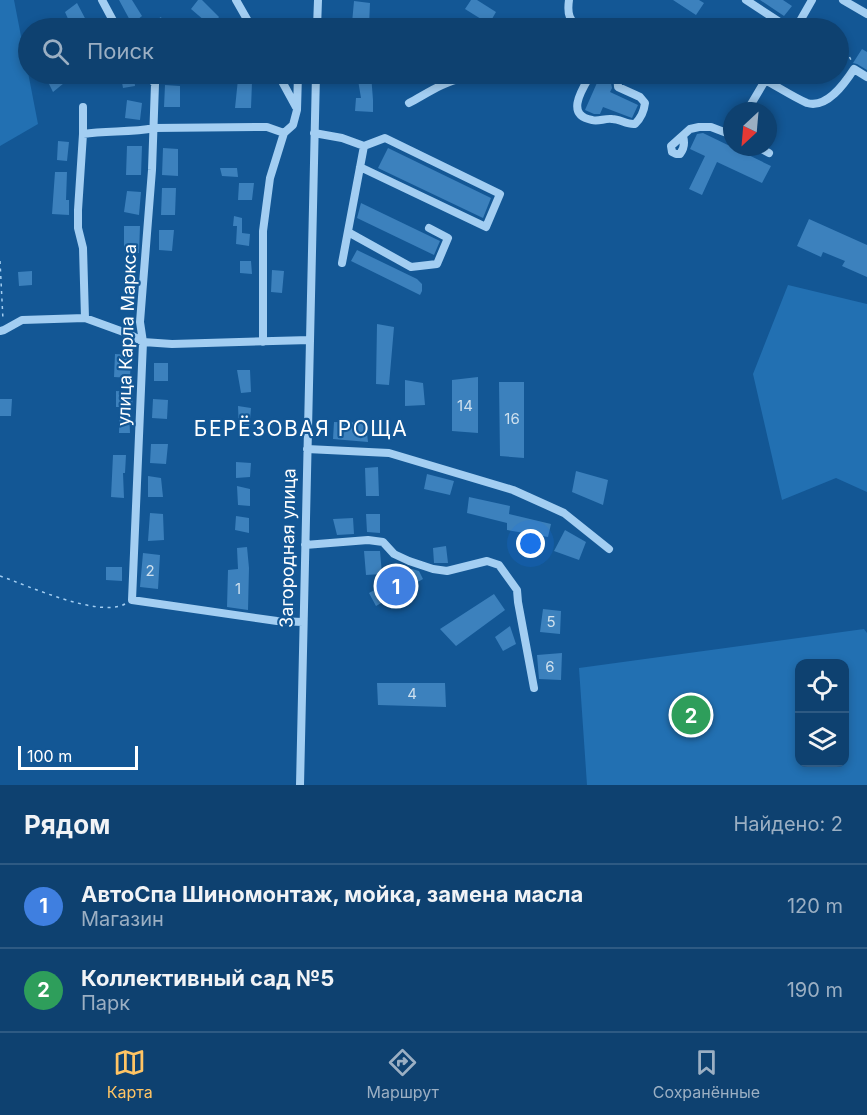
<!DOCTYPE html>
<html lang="ru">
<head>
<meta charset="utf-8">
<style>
  :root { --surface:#0e4170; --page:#1c4c78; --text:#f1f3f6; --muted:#9bafc3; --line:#2e5a83; --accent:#ffc464 }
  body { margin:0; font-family:Inter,sans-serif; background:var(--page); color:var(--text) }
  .controls { position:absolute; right:18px; bottom:18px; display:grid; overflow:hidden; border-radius:12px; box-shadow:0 3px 9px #0003 }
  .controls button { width:54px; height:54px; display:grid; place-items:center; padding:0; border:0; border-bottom:2px solid var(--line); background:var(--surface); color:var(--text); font:30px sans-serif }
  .compass { position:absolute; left:723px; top:102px; width:54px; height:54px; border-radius:50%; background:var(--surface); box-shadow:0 3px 9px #0003; rotate:206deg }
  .scale { position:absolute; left:18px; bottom:15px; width:120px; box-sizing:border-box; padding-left:6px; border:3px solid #fff; border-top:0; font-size:16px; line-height:21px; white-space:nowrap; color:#fff; -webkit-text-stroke:4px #135795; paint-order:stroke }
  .you { position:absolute; left:531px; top:544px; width:21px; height:21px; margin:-15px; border:4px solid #fff; border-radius:50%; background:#1a73e8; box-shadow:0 0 0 9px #1a73e833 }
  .badge { display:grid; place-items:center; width:39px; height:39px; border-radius:50%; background:var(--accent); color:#fff; font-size:20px; font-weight:700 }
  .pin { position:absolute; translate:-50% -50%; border:3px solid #fff; box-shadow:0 2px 6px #0006 }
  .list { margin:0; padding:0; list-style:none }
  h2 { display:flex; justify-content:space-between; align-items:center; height:78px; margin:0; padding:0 24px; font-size:26px }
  h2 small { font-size:20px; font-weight:400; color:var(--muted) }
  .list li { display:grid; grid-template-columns:39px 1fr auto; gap:18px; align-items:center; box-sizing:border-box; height:84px; padding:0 24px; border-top:2px solid var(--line) }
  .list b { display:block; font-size:22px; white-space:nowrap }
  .list p { margin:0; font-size:20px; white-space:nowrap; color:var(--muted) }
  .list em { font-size:20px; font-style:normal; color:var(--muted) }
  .icon { flex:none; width:33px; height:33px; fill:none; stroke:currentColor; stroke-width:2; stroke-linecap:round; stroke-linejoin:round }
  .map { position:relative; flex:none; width:867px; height:785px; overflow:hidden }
  .search { position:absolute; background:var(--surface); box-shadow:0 3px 9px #0003; left:18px; right:18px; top:18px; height:66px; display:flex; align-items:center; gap:15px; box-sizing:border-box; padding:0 21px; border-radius:33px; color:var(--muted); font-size:22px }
  .sheet { height:246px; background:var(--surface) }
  nav { display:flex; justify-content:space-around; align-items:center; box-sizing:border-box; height:84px; border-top:2px solid var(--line); background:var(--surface); font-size:16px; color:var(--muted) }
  nav a { display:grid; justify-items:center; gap:3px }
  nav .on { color:var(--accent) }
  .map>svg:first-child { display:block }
  .green { fill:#2270b2; fill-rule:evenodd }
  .building { fill:#3c81bd }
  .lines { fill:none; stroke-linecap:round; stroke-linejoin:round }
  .path { stroke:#a3cef2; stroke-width:1.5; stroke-dasharray:3 4.5; stroke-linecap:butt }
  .minor { stroke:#a3cef2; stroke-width:8 }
  .labels { text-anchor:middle; stroke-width:4.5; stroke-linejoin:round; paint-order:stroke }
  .number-label { font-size:15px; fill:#cee0ee }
  .street-label { font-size:18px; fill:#fff; stroke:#135795 }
  .quarter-label { font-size:21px; letter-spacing:1.5px; fill:#fff; stroke:#135795 }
</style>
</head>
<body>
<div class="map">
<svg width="867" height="785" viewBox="0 0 867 785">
  <rect width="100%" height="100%" fill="#135795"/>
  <path class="green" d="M0,0H14L38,124L0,146Z
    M788,285L867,304V492L836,478L782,500L753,374Z
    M864,629L867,633V785H587L579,668ZM800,664H844V762H800Z"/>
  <path class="building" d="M119,0H132L142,16L132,24Z
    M198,0H202L219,17L212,27L191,9Z
    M471,0H477L496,12L489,24L465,9Z
    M673,0H699L704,3L696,15Z
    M760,0H783L792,6L784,16Z
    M354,1L370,3L369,26L352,23Z
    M77,3L87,22L72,28L65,12Z
    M161,17L165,28H143Z
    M862,49L867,52V70L857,64L853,63Z
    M44,74H66L69,79L53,92Z
    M129,74H134L135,86L123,88L121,77Z
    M357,74H371L373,100V112L355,111L356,98H361Z
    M600,76L611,83L612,88L610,92L638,105L632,118L603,107L600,114H594L585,110Z
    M238,79L252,82L251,108H235Z
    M165,85L180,86V107H164Z
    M127,100L142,103L140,120L125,118Z
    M703,133L771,166L762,183L717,162L702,195L689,189L705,156L690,149L697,134Z
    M58,141L69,142L67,161L57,160Z
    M127,146H142L141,175H126Z
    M163,148L178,149V176L162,175Z
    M388,148L491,198L483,218L378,168Z
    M220,168H237L238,177L222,176Z
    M55,172H67L66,200H69V215L52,214Z
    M239,183H254L252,200H238Z
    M162,188H176L175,215H161Z
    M127,191L141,192L139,215L124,212Z
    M361,203L440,241L434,255L357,218Z
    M234,216L242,218V233L250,234L249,246L236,244L237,226H233Z
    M809,219L867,245V277L842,266L845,261L823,252L821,257L797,246Z
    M124,226H140L139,253L124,251Z
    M159,230H174L172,251L159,250Z
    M357,250L417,279L422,284V291L420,295L351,261Z
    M240,261H251L252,274L240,273Z
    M272,270L284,271L282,293L271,292Z
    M32,271V285L19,286L18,272Z
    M377,324L394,327L389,385L376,384Z
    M115,354L131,355L130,378L114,377Z
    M154,363H168V381H154Z
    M237,370H250L251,392L241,393Z
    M478,377V433L452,431V380Z
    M405,380L423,383L425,405L405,406Z
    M499,382H524V458L500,456Z
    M116,391L133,392L132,409H129L130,433H119L120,407H116Z
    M0,399H12L11,416H0Z
    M153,399L168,400L167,419L152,418Z
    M238,406L251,408L249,431L239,429Z
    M334,422L366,423L368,442L333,439Z
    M151,444H168L166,464L150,463Z
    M113,455H126L125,473H123L124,498L111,497Z
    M236,462L251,463L250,477L236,478Z
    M378,467L379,496H366L365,468Z
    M576,471L608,480L603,505L572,492Z
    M427,474L454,481L450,495L424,489Z
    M148,476L161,478L163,497H148Z
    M237,486L250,489V506L238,505Z
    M469,497L510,506L509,514L551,524L548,537L507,530V523L467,513Z
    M150,513L163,514L164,540L148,541Z
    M366,514H380V533L367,532Z
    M236,516L249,518V533L235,530Z
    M353,518L354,534L337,535L333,519Z
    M565,530L586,542L579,560L554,551Z
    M446,546L448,563H434L433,548Z
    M247,547L249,568L248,610L227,607L228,570L238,569L237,548Z
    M364,551H380L382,574L366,575Z
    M143,553L160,555L158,589L140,587Z
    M106,567H122V581L106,580Z
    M412,569L419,571L423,579L376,606L369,593Z
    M494,594L505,610L456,646L440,629Z
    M543,609L561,611L560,634L540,632Z
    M510,626L516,644L503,651L495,637Z
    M562,653L561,680L539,679L537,655Z
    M377,683H445L446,707L378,705Z"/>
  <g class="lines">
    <path class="path" d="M838,48L848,54L851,60
      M0,261L3,320
      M0,576C29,586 98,618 125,604"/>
    <path class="minor" d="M102,0L117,28
      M236,0L252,28
      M569,0C567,14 569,21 581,28
      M746,0L789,28
      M843,0L867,14
      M317,28L318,0
      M645,28C663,22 672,21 690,28
      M796,28L812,0
      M148,74L155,84L152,170L140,322L143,342L132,600L277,621L303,622
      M278,74L296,107
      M591,74C583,88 564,115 592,120C598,122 605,118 612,119C620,119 627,125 635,124C641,118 644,112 645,103L640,97L618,87C618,79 614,77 608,74
      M765,80C778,87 795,98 807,103C827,109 845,83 854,69L867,77
      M409,103C426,94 443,82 462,78C478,75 499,83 514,74
      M83,107V134L78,210V228L83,248L85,318
      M747,111L769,74
      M314,133L342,138L364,146L342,263
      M83,134C107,130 131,133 154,128L267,127L284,133L293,125L297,110L298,74
      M683,136C685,143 684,149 680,154H676L672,152L671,146L690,129L699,127H711L732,135
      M758,147L769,153
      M360,167L486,227L500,194L385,138L364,146
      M348,232L411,267L437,264L448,238L429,228
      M0,331L4,330L22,320L85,318L129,334L143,342L172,344L310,340
      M263,342V231L270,178L284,133
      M307,449L389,453L513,490L564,513L609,549
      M305,545L368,540L383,542L394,554L409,561L433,569L447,571L487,561L499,565L517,590L518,602L534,688
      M300,785L316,74"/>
  </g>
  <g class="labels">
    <g class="number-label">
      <text x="465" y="411">14</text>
      <text x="512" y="424">16</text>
      <text x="150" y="576">2</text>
      <text x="238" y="594">1</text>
      <text x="551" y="627">5</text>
      <text x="550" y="672">6</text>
      <text x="412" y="699">4</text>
    </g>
    <g class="street-label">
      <text transform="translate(127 335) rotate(-88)" y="6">улица Карла Маркса</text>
      <text transform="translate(288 548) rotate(-89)" y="6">Загородная улица</text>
    </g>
    <g class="quarter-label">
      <text x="301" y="436">БЕРЁЗОВАЯ РОЩА</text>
    </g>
  </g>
</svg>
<div class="controls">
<button><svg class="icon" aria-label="locate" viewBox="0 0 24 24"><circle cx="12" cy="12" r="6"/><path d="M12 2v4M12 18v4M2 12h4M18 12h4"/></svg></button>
<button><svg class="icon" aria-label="layers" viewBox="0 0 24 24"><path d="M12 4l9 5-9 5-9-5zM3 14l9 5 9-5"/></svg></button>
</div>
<svg class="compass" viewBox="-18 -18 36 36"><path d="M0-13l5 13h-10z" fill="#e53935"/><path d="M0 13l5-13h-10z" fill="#9bafc3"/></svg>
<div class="scale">100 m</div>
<div class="you"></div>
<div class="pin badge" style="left:396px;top:586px;background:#3f7fe0">1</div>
<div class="pin badge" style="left:691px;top:715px;background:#2e9e5b">2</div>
<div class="search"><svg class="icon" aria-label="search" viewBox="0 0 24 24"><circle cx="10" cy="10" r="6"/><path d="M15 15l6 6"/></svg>Поиск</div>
</div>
<section class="sheet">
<h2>Рядом<small>Найдено: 2</small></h2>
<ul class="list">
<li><span class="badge" style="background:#3f7fe0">1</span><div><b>АвтоСпа Шиномонтаж, мойка, замена масла</b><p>Магазин</p></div><em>120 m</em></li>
<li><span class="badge" style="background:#2e9e5b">2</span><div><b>Коллективный сад №5</b><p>Парк</p></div><em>190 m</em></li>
</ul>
</section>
<nav>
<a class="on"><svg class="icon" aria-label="map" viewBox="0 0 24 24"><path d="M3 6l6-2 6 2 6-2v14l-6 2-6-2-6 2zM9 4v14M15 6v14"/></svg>Карта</a>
<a><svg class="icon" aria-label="directions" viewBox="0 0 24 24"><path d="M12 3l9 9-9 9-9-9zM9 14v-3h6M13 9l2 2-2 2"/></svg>Маршрут</a>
<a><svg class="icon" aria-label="saved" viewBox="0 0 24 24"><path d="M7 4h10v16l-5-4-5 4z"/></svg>Сохранённые</a>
</nav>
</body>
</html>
